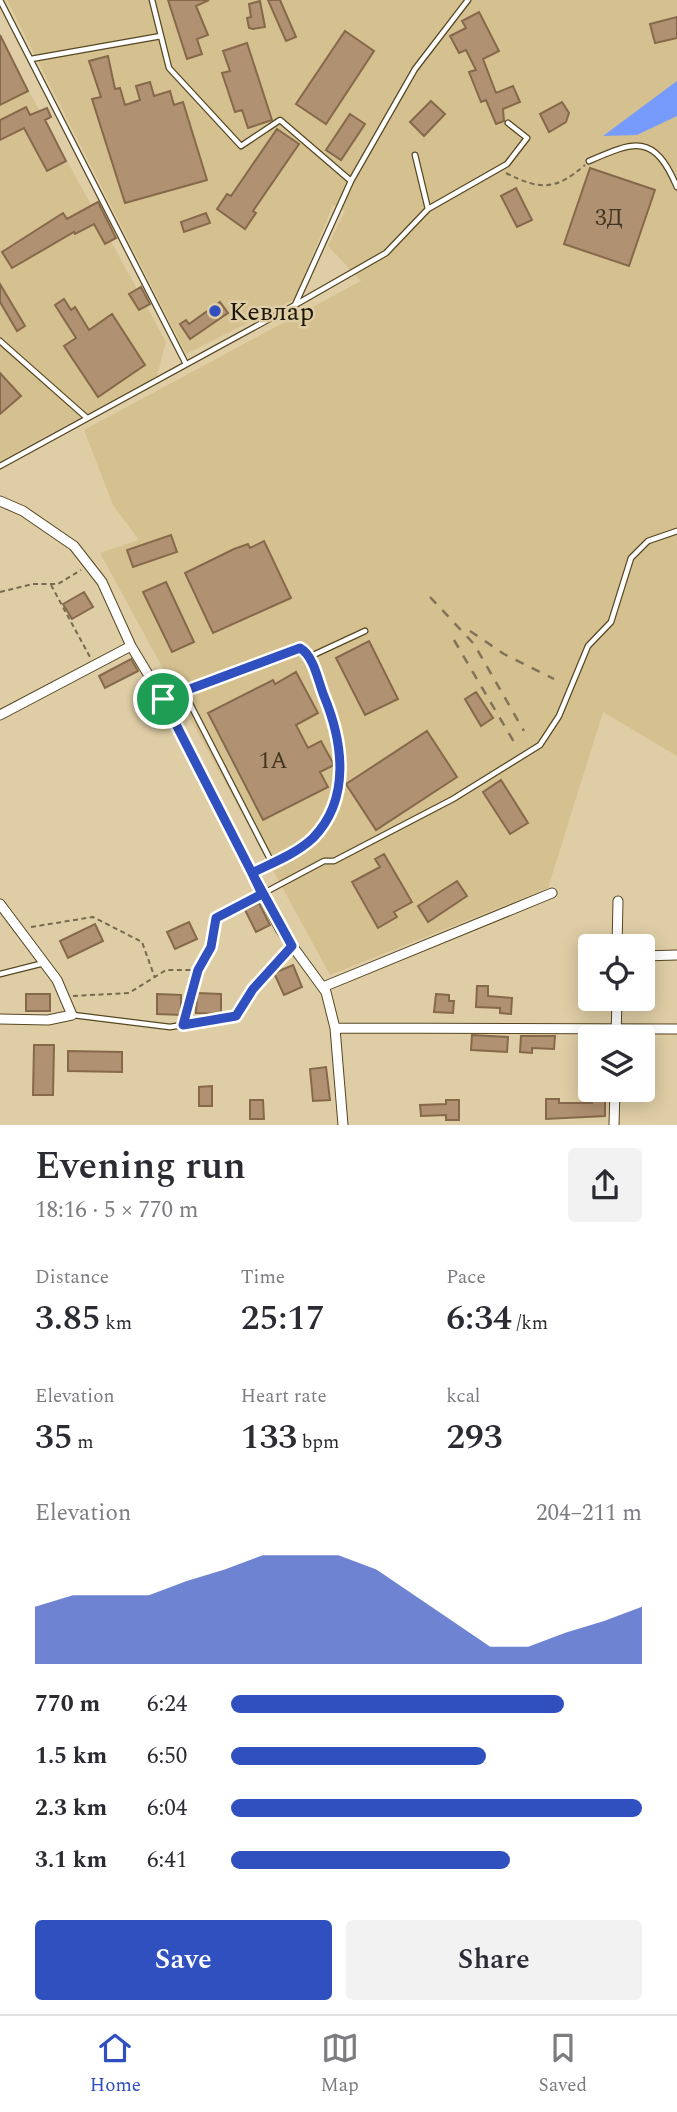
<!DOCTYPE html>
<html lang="en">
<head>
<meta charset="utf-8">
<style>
  :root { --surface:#fff; --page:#f2f2f3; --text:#2b2b33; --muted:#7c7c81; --line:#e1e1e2; --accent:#3150c0 }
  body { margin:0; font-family:Spectral,serif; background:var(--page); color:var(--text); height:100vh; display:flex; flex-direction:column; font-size:26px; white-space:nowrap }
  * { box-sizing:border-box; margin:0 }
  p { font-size:23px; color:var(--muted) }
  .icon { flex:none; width:38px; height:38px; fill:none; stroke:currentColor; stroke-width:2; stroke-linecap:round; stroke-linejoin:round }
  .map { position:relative; height:1125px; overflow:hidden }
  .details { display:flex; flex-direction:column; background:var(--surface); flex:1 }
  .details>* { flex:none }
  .controls { position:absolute; left:578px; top:934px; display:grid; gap:14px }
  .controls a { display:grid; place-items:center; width:77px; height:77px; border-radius:7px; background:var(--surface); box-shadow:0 4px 18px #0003; font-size:35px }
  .pin { position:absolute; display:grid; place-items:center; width:60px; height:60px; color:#fff; margin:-30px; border:4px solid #fff; border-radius:50%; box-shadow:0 2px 7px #0007 }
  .round { display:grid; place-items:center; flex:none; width:74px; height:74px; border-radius:7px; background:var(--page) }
  .headline { display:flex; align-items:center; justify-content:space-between; height:119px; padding:0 35px }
  h1 { font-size:38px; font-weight:600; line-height:52px }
  .figures { display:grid; grid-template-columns:repeat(3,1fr); gap:10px; height:119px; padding:7px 35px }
  .figures div { display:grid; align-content:center }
  .figures b { font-size:35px; font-weight:600 }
  .figures small { font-size:19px; font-weight:400 }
  .figures p { font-size:19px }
  .chart { height:196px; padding:14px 35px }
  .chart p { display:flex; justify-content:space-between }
  .chart svg { width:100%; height:126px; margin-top:7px; fill:var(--accent); opacity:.7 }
  .button { display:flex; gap:14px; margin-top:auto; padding:14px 35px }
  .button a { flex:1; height:80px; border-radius:7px; background:var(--accent); color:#fff; font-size:28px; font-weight:600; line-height:80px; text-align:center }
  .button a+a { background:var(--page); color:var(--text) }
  ul { padding:0 35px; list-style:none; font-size:23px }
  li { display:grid; grid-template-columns:112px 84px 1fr; align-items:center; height:52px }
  li i { height:18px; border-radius:9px; background:var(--accent) }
  .dock { display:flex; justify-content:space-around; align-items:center; height:98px; border-top:2px solid var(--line); background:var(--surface); font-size:19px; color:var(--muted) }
  .dock a { display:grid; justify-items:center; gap:4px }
  .dock .current { color:var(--accent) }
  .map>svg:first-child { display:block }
</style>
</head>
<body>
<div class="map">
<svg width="677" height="1125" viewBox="0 0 677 1125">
  <rect width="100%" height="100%" fill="#dfcda5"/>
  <!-- built -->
  <path fill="#d5c090" d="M7,0H677V756L603,712L548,888L330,975L100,553L139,540L113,505L84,430L361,281L328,246L345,211L333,205L295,299L186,354Z
    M0,38L166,342L157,376L0,461Z"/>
  <!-- water -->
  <path fill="#779bfc" d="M677,81V116L637,135L603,136Z"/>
  <!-- building -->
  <path fill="#b09172" stroke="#86694b" stroke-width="2" d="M168,0H209L196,6L208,35L197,39L202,54L187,59Z
    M268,0H280L296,37L286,41Z
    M260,1L265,27L253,29L249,28L247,18L251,17L249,4Z
    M479,12L499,51L483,59L496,93L513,86L520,102L503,109L504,121L496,124L486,100L481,102L469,72L476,70L466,50L459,53L450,36L466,28L462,21Z
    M677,17V38L655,43L650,24Z
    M345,31L374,51L326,124L296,104Z
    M0,35L28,91L0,105Z
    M247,43L272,120L248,128L242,110L235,112L222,73L230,71L223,51Z
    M108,56L115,89L120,88L125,105L140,100L136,86L150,82L154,96L170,91L174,105L183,102L207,180L125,203L92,99L101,97L89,61Z
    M431,101L445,114L424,136L410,122Z
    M562,102L569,113L566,122L549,132L540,114Z
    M26,107L30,115L47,108L51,117L45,120L66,161L47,171L24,128L0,140V120Z
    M350,114L365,124L341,160L326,150Z
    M277,129L299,144L253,211L256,213L245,229L217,209L227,194L231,196Z
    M590,168L655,190L629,266L564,244Z
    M516,188L532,220L517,227L501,196Z
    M98,202L116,238L105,244L94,224L75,234L74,232L12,268L2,252L63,213L67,219Z
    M206,213L210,223L184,232L181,222Z
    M0,284L25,326L17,331L0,302Z
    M141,287L150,304L139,310L129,294Z
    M64,299L71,310L75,307L89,330L112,314L145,365L98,397L64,346L76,338L55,305Z
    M220,302L228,313L190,339L180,324L186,320L189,324Z
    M0,373L21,396L0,414Z
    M171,535L177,552L133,567L127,550Z
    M264,541L291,598L213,633L185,573L234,549L248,544L250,548Z
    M166,582L194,642L172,652L143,592Z
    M84,592L93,607L72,619L63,604Z
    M369,641L398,699L365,715L336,658Z
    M131,659L138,671L105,688L99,676Z
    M296,672L318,713L296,725L308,748L321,741L334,765L320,772L328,787L263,820L208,713L273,680L275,684Z
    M476,692L493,718L481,726L465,699Z
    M427,731L457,777L376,830L346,784Z
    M501,780L528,823L510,834L483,792Z
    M384,854L412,902L394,912L397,917L378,928L352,882L380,867L375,859Z
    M457,881L467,896L428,922L418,906Z
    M259,903L270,925L256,932L245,910Z
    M189,922L197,939L175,949L167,932Z
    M95,924L103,941L68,958L60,941Z
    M293,965L302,987L284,995L274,973Z
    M477,986H488V996L512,998L511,1014L500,1013V1008L476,1007Z
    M197,993L221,994V1014L196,1013Z
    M26,994H50V1011H26Z
    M157,994L181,995V1015L157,1014Z
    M436,994L449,995V1001H454L453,1013L434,1012Z
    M472,1035L508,1037L507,1052L471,1050Z
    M521,1036H555L554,1049L532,1048V1053L520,1052Z
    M34,1045H54L53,1095H33Z
    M68,1051L122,1052V1072L68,1071Z
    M326,1067L330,1100L313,1101L310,1069Z
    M212,1086V1106H199V1087Z
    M592,1097H605V1116L546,1119V1099H559V1103H592Z
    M250,1100H263L264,1119H250Z
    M446,1100H459V1120H446V1115L421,1116L420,1105L446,1104Z"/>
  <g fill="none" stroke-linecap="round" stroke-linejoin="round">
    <!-- lane casing -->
    <g stroke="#574823" stroke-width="7">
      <path id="lane" d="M0,0L186,364
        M152,0L169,68L241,146L280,120L351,181
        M31,59L161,36
        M589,161C635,141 654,133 677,187
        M428,209L507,164L527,138L508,123
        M295,305L386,253L428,209L415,155
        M0,341L87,418
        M0,466L295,305L351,181L415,69L468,0
        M309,657L365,631
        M184,692L272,863
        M164,699L291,650L300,648L308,655C331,712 364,785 313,837C297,854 272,863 252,873
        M262,894L324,861H334L453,799L540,745L559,716L588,646L611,622L631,558L648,541L677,531
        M0,974L44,963
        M73,1015L170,1027L236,1016L241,1005"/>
    </g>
    <!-- street casing -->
    <g stroke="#574823" stroke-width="11">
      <path id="street" d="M0,501L23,511L74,546L102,582L131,646L163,699L280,929L326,992L335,1028L343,1125
        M0,715L131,646
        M0,904L57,980L72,1015L48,1020L0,1019
        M617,947L618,901
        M642,956L677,955
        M323,987L552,893
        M335,1028L677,1029
        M616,1038L617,999
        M614,1125L615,1090"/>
    </g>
    <!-- path -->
    <path stroke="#776b50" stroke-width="2" stroke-dasharray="5 3.5" stroke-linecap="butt" d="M506,173C540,190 555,191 585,165
      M51,585L90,657
      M0,592L33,584H58L81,570
      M31,927L93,917L142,942L155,978
      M73,996L129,993L166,970H198L211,947L216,918L253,899
      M246,999L286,953
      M186,1016L198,971"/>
    <!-- lane -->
    <use href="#lane" stroke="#fff" stroke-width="4.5"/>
    <!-- street -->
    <use href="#street" stroke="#fff" stroke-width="9"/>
    <!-- rail -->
    <path stroke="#807358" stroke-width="2.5" stroke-dasharray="9 9" stroke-linecap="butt" d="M430,597L474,644L524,731
      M470,631L504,654L554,679
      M454,640L514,742"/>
  </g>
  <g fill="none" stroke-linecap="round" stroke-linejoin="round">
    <!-- route casing -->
    <g stroke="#fff" stroke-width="14">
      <path id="route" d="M163,699L252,873L262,894L216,918L211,947L198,970L183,1025L236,1016L253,989L292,946L252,873C272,863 296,854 313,838C351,799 343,742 324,696C318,681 314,656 300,648L163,699"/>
    </g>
    <!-- route -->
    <use href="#route" stroke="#3150c0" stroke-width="9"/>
  </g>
  <!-- markers -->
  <circle fill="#3150c0" stroke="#dfcda5" stroke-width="2.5" cx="215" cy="311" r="7"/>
  <g text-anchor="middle" stroke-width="5" stroke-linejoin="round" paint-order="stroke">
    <!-- number labels -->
    <g font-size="23" fill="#413522">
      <text x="609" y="225">3Д</text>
      <text x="273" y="768">1А</text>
    </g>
    <!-- poi labels -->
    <g font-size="26" fill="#1c1607" stroke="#dfcda5" text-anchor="start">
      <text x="229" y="320">Кевлар</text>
    </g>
  </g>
</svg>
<div class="controls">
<a><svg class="icon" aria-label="locate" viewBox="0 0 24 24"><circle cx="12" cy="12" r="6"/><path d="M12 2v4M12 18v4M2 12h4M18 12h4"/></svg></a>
<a><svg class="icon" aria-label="layers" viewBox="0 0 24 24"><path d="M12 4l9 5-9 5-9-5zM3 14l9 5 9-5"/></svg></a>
</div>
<div class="pin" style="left:163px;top:699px;background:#1e9e55"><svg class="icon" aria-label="arrive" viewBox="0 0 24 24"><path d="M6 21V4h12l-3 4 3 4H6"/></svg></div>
</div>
<section class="details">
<div class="headline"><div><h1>Evening run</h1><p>18:16 · 5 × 770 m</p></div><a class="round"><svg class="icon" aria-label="share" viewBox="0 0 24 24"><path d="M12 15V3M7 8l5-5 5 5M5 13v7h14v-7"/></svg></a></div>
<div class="figures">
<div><p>Distance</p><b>3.85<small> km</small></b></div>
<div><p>Time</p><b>25:17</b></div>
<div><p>Pace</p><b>6:34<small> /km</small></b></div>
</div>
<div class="figures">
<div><p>Elevation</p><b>35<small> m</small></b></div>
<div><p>Heart rate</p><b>133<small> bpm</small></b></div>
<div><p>kcal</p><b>293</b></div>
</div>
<div class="chart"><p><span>Elevation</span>204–211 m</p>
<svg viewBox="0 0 160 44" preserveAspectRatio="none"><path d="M0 44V24L10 20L20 20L30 20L40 15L50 11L60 6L70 6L80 6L90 11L100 20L110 29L120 38L130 38L140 33L150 29L160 24V44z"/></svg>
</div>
<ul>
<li><b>770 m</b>6:24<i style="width:81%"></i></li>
<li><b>1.5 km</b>6:50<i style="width:62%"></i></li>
<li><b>2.3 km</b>6:04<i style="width:100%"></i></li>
<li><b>3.1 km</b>6:41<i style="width:68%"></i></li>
</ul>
<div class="button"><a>Save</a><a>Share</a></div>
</section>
<nav class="dock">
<a class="current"><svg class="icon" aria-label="home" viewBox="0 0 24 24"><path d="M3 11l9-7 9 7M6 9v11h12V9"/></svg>Home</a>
<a><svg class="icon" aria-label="map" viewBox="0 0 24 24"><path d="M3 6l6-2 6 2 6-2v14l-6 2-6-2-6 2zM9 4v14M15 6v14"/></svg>Map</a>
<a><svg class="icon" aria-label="saved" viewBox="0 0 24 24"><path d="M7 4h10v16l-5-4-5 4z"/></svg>Saved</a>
</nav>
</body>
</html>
